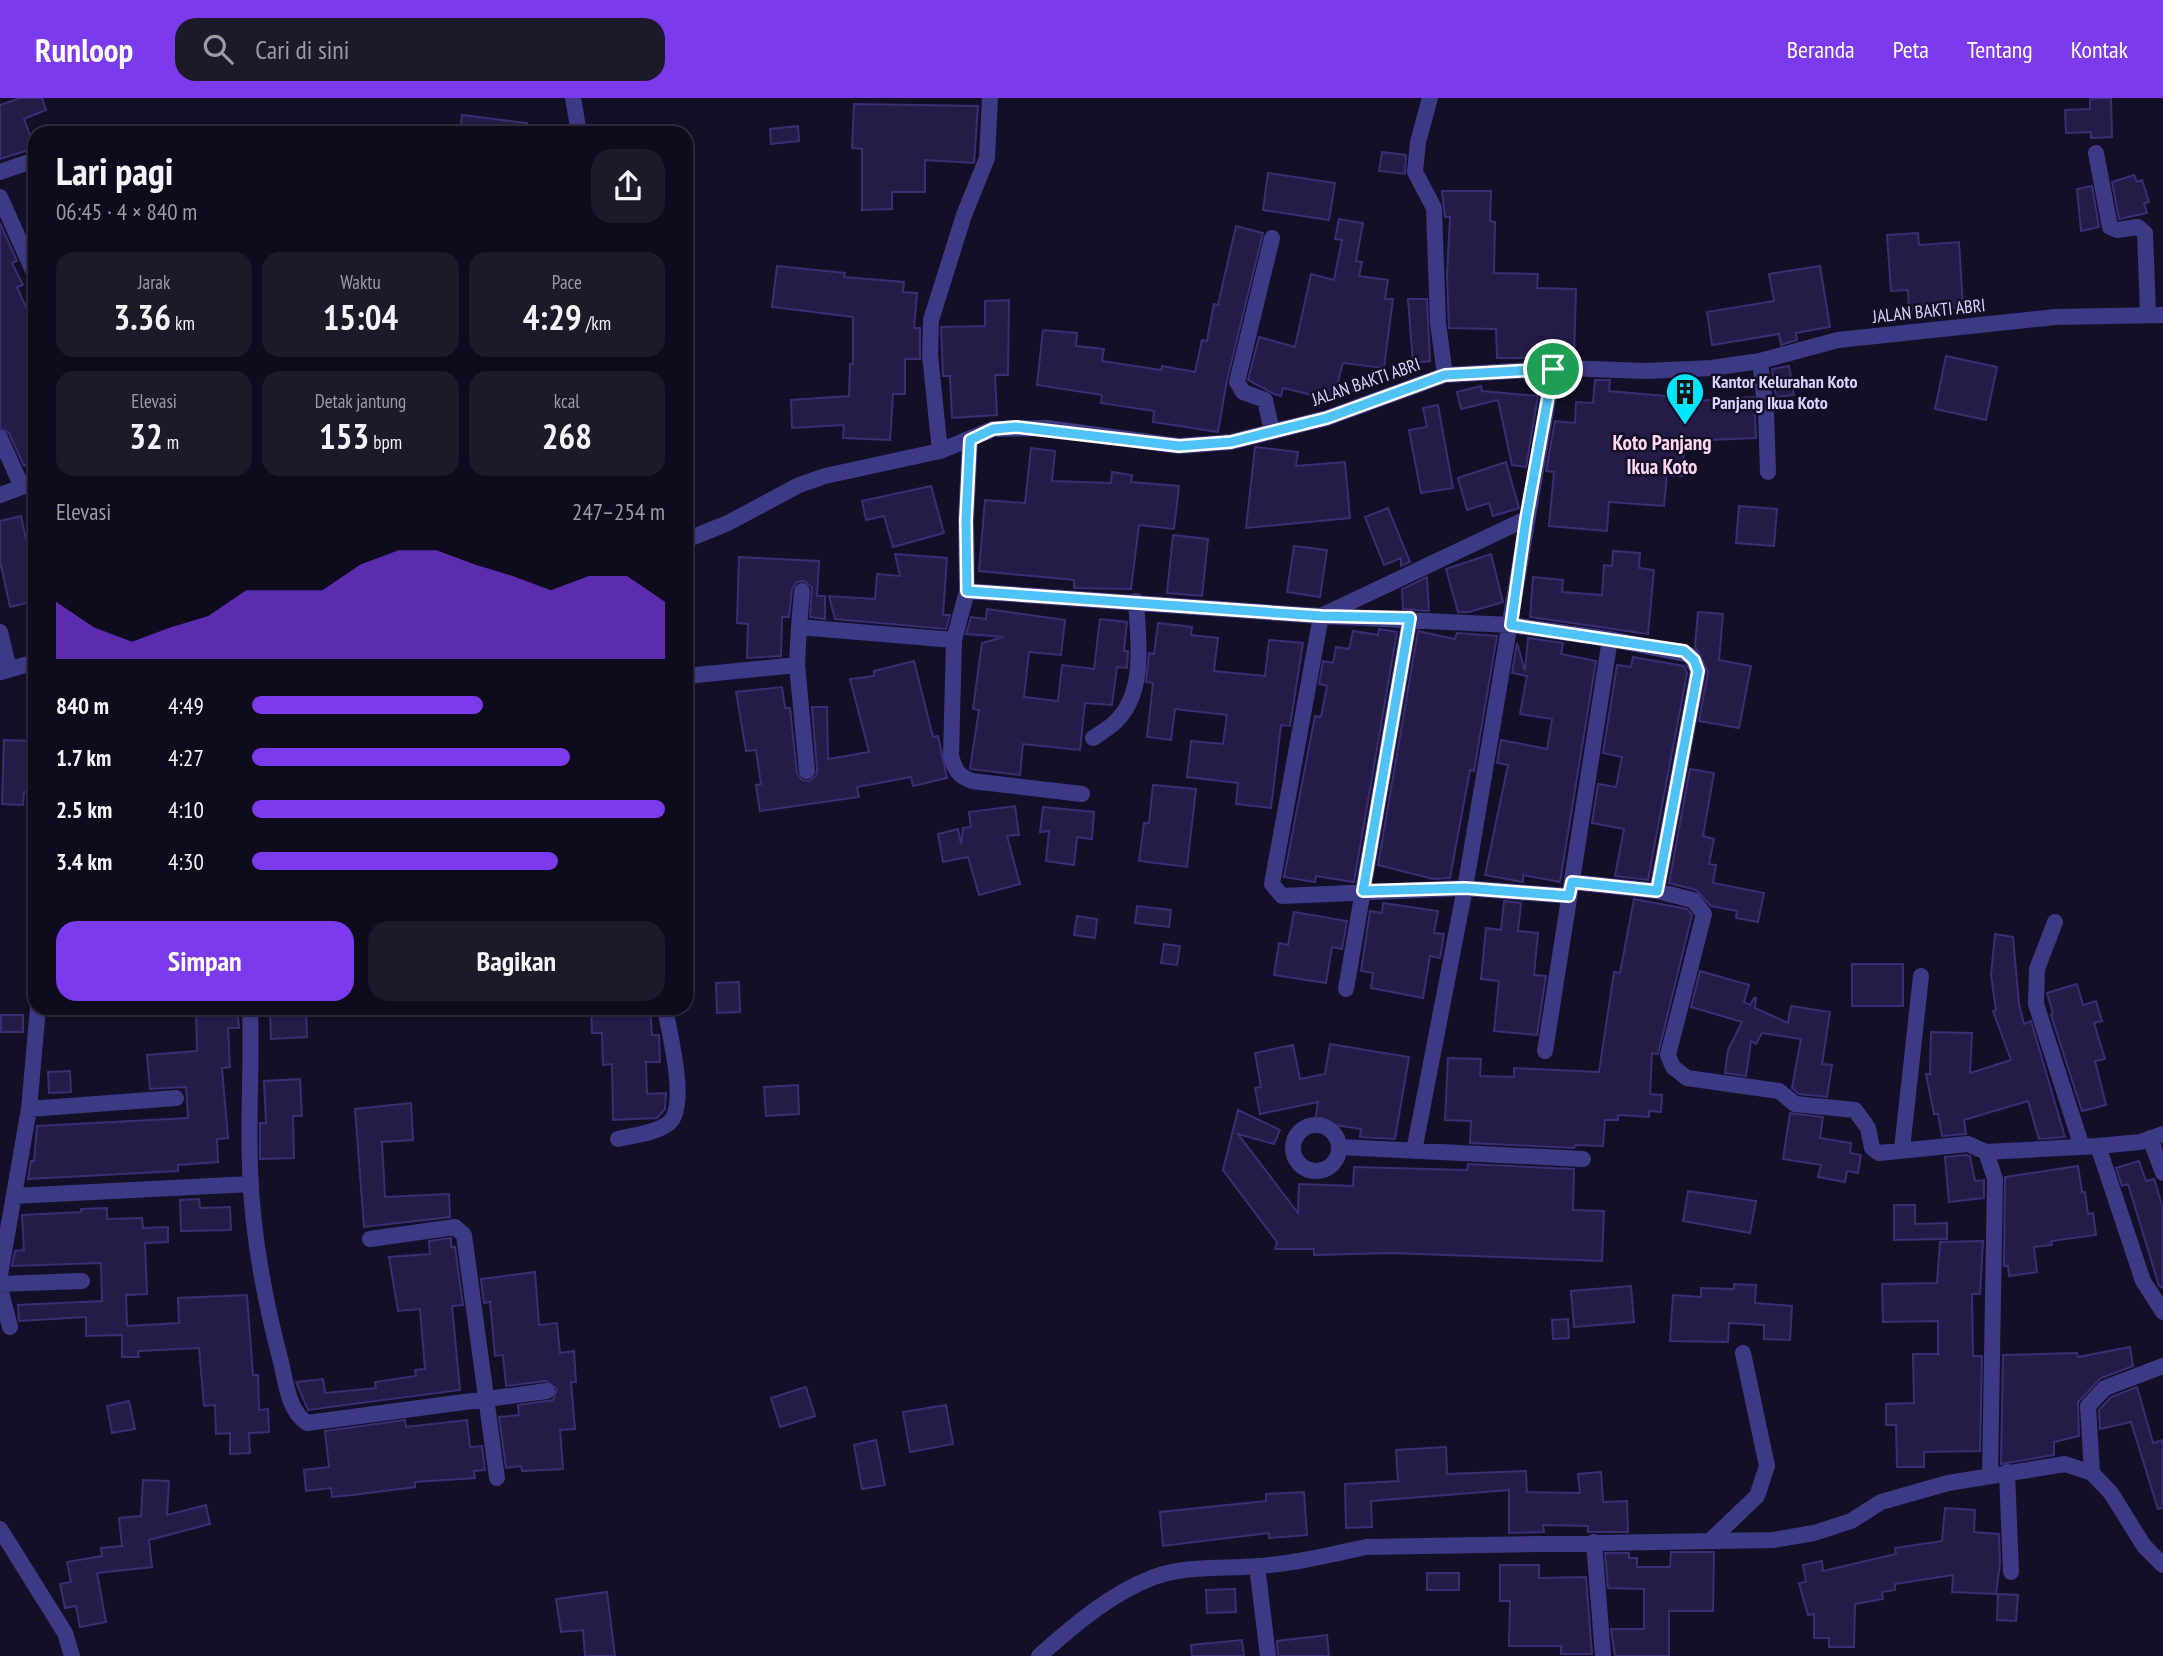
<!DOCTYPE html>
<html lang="id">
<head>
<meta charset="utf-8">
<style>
  :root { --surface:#0e0b1c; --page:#1c1929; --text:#f1f3f6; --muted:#9b9ba3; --line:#2e2b3b; --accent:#7c3aed }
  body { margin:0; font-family:"PT Sans Narrow",sans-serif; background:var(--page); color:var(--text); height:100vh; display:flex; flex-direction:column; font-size:26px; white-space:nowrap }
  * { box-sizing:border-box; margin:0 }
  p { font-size:23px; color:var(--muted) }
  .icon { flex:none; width:38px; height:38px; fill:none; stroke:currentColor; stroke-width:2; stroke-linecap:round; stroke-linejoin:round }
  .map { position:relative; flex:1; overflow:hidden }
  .details { position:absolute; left:28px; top:28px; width:665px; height:889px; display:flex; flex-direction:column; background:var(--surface); border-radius:21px; box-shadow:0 2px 5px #0004,0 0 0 2px var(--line) }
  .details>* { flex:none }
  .pin { position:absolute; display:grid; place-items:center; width:60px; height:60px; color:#fff; margin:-30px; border:4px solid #fff; border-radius:50%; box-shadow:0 2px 7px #0007 }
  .round { display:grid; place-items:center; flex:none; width:74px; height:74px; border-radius:21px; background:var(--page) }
  .overview { display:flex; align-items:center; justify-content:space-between; height:119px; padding:0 28px }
  h1 { font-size:38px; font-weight:700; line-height:52px }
  .stats { display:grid; grid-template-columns:repeat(3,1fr); gap:10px; height:119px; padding:7px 28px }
  .stats div { display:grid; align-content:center; border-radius:18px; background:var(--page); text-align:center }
  .stats b { font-size:35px; font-weight:700 }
  .stats small { font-size:19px; font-weight:400 }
  .stats p { font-size:19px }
  .chart { height:196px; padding:14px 28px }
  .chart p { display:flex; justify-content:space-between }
  .chart svg { width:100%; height:126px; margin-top:7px; fill:var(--accent); opacity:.7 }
  .cta { display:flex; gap:14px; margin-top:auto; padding:14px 28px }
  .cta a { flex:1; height:80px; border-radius:21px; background:var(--accent); color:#fff; font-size:28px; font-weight:700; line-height:80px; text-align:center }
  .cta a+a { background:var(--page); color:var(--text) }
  ul { padding:0 28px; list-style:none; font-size:23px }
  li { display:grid; grid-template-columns:112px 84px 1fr; align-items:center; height:52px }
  li i { height:18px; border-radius:9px; background:var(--accent) }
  header { display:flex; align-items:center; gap:42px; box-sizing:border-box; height:98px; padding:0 35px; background:var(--accent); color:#fff }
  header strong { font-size:33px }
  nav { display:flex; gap:38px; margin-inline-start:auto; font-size:24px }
  .search { width:490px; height:63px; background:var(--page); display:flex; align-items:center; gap:18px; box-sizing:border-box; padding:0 24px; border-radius:21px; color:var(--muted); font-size:26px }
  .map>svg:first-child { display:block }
</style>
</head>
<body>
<header>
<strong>Runloop</strong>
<div class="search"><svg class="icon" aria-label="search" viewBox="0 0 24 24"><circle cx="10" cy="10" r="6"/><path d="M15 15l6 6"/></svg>Cari di sini</div>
<nav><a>Beranda</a><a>Peta</a><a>Tentang</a><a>Kontak</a></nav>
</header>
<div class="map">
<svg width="2163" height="1558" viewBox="0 0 2163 1558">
  <rect width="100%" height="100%" fill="#130f26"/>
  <!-- building -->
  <path fill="#241b47" stroke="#3b2d73" stroke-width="2" d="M20,0H42L46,12L24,21L35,50L0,61V7Z
    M2111,0L2112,39L2091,40V34L2066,35L2065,12L2090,11V1Z
    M854,6L978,8L974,65L925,62V94H892V111L862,112V51L852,50Z
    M462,17L527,25L526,35H460Z
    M798,28L799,43L771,46L770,31Z
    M1382,54L1406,57L1405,76L1379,73Z
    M1268,75L1335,85L1329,122L1263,112Z
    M2134,77L2137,84L2142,82L2149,104L2144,105L2147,115L2119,121L2112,84Z
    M2092,88L2099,129L2081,133L2077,91Z
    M1442,93H1491L1490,123L1495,124L1494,175L1538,176L1537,190L1576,191L1574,260H1497L1496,231L1449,230L1447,177L1450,119H1445Z
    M1339,121L1363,125L1356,163L1362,164L1359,178L1388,182L1385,201H1393L1384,270L1343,265L1333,302L1283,290L1281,298L1274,296L1248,282L1259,239L1295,249L1311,176L1334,182L1342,142L1335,141Z
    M0,125L17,163L12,165L23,187L17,189L29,216L35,214V363L24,368L9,335L0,330Z
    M1236,128L1263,135L1227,282L1218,334L1153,324L1154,313L1101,305L1102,297L1037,287L1043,232L1077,235L1076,248L1104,251L1102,263L1161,272L1162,268L1195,274L1202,242L1207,243L1214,206L1218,207Z
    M1918,135L1919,147L1959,144L1963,209L1909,212L1908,192L1891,193L1887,137Z
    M777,168L845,175L844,179L904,184L903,194L917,195L914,230H920V261H905V296H893L890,342L843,340L844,327L792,330L791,302L849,298L850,266H853V219L772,209Z
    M1820,168L1830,229L1796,235L1797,242L1781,247L1779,236L1712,247L1707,214L1774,203L1769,176Z
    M1408,201H1427L1430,263L1413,265Z
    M1009,202L1008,277H995L997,317L952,320L950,278H943L941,229L985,228V203Z
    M1946,258L1997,269L1986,322L1935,311Z
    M1789,268L1794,297L1776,299L1772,271Z
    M1595,282H1610L1609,293L1676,299L1677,285L1697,287L1695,303L1754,299L1756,340L1685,343L1682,378L1667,377L1664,408L1609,404L1607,433L1549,428L1554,374L1546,373L1555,323L1575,325L1576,304L1593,305Z
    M1481,288L1482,293L1538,298L1526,369L1512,367L1498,302L1461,311L1457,294Z
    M1438,307L1453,390L1421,395L1409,332L1427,329L1423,310Z
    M1255,349L1298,354L1296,368L1345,364L1350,420L1246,430Z
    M1031,350L1055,353L1052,383L1111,385L1112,374L1132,377L1131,384L1179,388L1174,431L1139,427L1131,491L1074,490V482L979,473L985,402L1025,405Z
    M1506,364L1519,410L1493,418L1489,405L1467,412L1458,380Z
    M931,388L944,435L893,449L884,418L866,422L862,403Z
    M1739,408L1777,411L1774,448L1736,445Z
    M1388,410L1410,464L1401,468V460L1384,467L1365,419Z
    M21,418L30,459L35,458V503L10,509L0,463V423Z
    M1173,437L1208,441L1202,498L1167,495Z
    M1294,448L1327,452L1320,499L1287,494Z
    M1613,453L1640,455L1639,470L1654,472L1648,536L1530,519L1533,479L1563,482L1562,494L1602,497L1604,467L1612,468Z
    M895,456L947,460L943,517H950L946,531L835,521L829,498L875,501L877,476L900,478Z
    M1491,456L1503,504L1469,514H1458L1446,471Z
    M739,459L819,463L817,498H825V521L810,519L812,489L804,483L797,484L792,491L789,519H782L781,558L747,560L748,526L737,525Z
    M1427,479L1429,513L1403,511L1402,491Z
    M987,511L1065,522L1061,557L1029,554L1024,599L1058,603L1062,567L1094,571L1100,521L1127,524L1124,553H1128L1127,570L1117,569L1112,607L1085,605L1080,652L1023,646L1020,677L970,671L979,612L973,611L982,545L1004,539L966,536L971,519L986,521Z
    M1698,514L1723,516L1719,562L1751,568L1739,630L1699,623L1708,574L1695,548Z
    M1158,525L1192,529L1191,537L1218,540L1214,573L1265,578L1269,542L1303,545L1290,628L1281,627L1271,710L1236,706L1238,685L1187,679L1191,643L1223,646L1227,617L1175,611L1171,642L1147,639L1153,585L1146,584L1149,555L1154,556Z
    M1379,531L1397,534L1354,784L1316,778L1315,784L1284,779L1315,618L1321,619L1327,588L1319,586L1323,563L1333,565L1336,549L1349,551L1353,533L1378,537Z
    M1418,533L1455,541L1457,535L1497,538L1474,673L1470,672L1450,780L1433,781L1378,767Z
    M1528,540L1563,545L1561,556L1596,563L1560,784L1523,777V784L1485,777L1508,667L1497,665L1501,642L1547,651L1552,621L1520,616L1527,578L1512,575L1517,545L1525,573Z
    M1633,559L1684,568L1687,575L1648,782L1615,778L1624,731L1592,725L1598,686L1616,689L1622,659L1603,655L1617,567L1631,569Z
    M914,563L933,639L938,638L947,680L913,688L911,679L857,689L859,699L760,713L756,687L761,686L756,652L746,653L736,594L782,589L785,610H790L797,675L802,682L809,683L816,678L817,672L812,609H827L828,661L869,654L850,581L874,578V573Z
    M4,642L35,643V694H24L23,707L2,706Z
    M1690,671L1714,675L1703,738L1714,741L1709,766L1716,767L1713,785L1764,795L1758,824L1736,820L1737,813L1711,808L1696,792L1669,785Z
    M1153,687L1196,691L1187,769L1139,763L1144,725H1149Z
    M1015,708L1019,737L1007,738L1020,786L979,797L968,759L943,764L938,736L958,731L961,746L963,730L971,729L969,714Z
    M1043,709L1094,714L1092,741L1077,739L1074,767L1046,763L1049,733L1040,734Z
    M1634,801L1687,811L1692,817L1658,956L1652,955L1650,996L1662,997L1661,1014L1649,1013V1019L1618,1017V1022H1605L1603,1048L1576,1047L1574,1050L1470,1045L1471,1023L1445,1022L1448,960L1481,961L1480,978L1514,979V970L1599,974L1614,874L1620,875Z
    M1504,803L1521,805L1518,833L1538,835L1534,877L1546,878L1537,937L1494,933L1499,883L1481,881L1486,830L1501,832Z
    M1383,805L1438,813L1434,835L1444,836L1440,860L1430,858L1423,900L1371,890L1373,875L1361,873L1370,813L1382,815Z
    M1137,808L1171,812L1169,829L1135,825Z
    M1294,814L1347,823L1342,851L1332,849L1326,885L1274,877L1279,845L1288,847Z
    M1077,818L1097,821L1095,840L1074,837Z
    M1995,836L2013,839L2019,906L2024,926L2031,923L2065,1039L2039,1041L2028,1003L1964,1022L1966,1036L1942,1038L1938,1016H1934L1926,976H1930L1931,934L1972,935L1970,975L2011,962L1993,913L1996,912L1991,877Z
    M1164,846L1180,848L1177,867L1161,865Z
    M1852,866H1903V908H1852Z
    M1700,873L1749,887L1744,904L1750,907L1754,900H1756L1755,910L1788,925L1791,908L1830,914L1822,966L1832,967L1827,999L1799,996L1792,990L1801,941L1762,935L1756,946L1751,943L1746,978L1725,975L1728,952L1742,924L1691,909Z
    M739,884L740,914L717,915L716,885Z
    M2077,886L2083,907L2096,903L2102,923L2094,925L2105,961L2095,963L2106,1007L2082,1013L2051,917L2053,915L2047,895Z
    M196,910H237L239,930H228L230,969L222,970L228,1040L217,1041L218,1064L178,1067V1073L28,1081L31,1063H34L37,1028L188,1020L186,989L150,991L147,957L197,953Z
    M270,910H306L307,939L271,941Z
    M650,910L652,937H659L660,964H646L647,996L666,995L665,1011L657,1020L613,1022L612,966L603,967L602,935H592L591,911Z
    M1,917H23V934H1Z
    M1330,946L1409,959L1395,1041L1360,1039L1361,1031L1315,1024L1318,1004L1260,1016L1255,990L1261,989L1255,955L1293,947L1300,981L1325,976Z
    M70,973L71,994L49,995L48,974Z
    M300,981L302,1018H293L294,1060L260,1061V1025H266L264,983Z
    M798,987L799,1016L766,1018L764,989Z
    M411,1005L413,1042L382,1044L385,1099L449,1096L450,1119L364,1129L355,1011Z
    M1238,1012L1280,1032L1274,1046L1238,1036L1298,1115L1299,1086L1353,1088L1354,1069L1467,1072L1468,1066L1574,1071L1573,1112L1604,1113L1602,1163L1393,1155L1314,1157V1151H1275L1277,1144L1223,1072Z
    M1790,1015L1823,1019L1820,1040L1851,1045L1850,1055L1861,1057L1858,1075L1847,1073L1845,1084L1818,1079L1821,1067L1783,1061Z
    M1966,1057L1970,1058L1975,1083L1984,1082V1100L1949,1104L1945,1059Z
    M2139,1063L2146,1083L2154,1081L2163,1110V1190L2159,1188L2128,1086L2122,1088L2116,1070Z
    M2078,1068L2082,1094H2085L2088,1116L2093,1115L2096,1137L2051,1143L2052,1147L2034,1149L2037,1174L2009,1178L2008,1168H2004L2005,1079Z
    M1688,1093L1756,1103L1750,1135L1683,1123Z
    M199,1101L200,1110L230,1109L231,1132L181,1133L180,1102Z
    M1894,1107H1915V1126L1947,1125V1141L1894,1142Z
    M107,1110V1121L142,1120L143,1130L168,1129V1144L145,1145L147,1196L126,1197L127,1228L179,1225L178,1200L247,1197L253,1277H258L259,1312L268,1311L269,1334L249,1335L250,1355L230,1356V1335L216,1336L215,1307L204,1308L199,1250L138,1253L139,1259H122V1237L86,1238V1219L19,1223L18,1207L102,1203L101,1165L12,1168L15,1153L24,1152L22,1117L81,1114V1111Z
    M451,1140V1149H455L463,1207L452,1208L460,1292L308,1312L296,1284L323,1281L325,1295L376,1290L375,1284L416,1278L415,1272L425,1271L420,1211L398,1213L389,1159L430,1156L429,1143Z
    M1983,1143L1980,1196H1972L1973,1258H1982L1980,1353L1924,1354V1369H1897L1896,1327H1886V1306L1914,1305L1913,1256H1938V1223L1883,1224L1882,1186L1937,1185L1940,1144Z
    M535,1174L539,1227L557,1225L560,1255L574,1253L576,1284H571L575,1331L560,1332L563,1371L522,1373L521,1368L506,1370L499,1319L519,1317L518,1307L553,1302L557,1291L546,1283L506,1288L503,1257L495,1258L490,1204L484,1205L481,1181Z
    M1734,1186L1756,1187L1755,1205L1792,1208L1790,1242L1764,1241V1227L1729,1225L1728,1244L1670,1243L1673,1197L1701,1199V1190L1734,1191Z
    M1631,1188L1634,1224L1574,1229L1571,1193Z
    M1568,1221L1569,1240L1553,1241L1552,1222Z
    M2130,1249L2133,1268L2101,1280L2078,1304L2079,1338L2054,1344V1357L2001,1366L2003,1257L2077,1255L2078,1259Z
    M806,1289L815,1318L780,1329L771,1300Z
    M2137,1289L2153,1345L2163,1342V1410L2158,1411L2131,1324L2100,1331L2099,1312L2111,1299Z
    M129,1303L135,1331L112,1335L107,1308Z
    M946,1307L953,1346L910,1354L903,1314Z
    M405,1322L406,1329L467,1322L470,1349L482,1348L485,1372L474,1373L475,1380L415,1384V1389L352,1397L332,1399L331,1390L306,1393L304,1372L329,1369L325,1333Z
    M876,1342L885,1387L862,1391L854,1347Z
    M1446,1349L1447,1376L1526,1373L1527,1394L1580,1395L1578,1376L1601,1374L1603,1404L1627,1403L1628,1434H1588V1428L1543,1427L1544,1434L1509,1435V1392L1371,1403L1372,1429L1346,1430L1345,1386L1398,1383L1396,1352Z
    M143,1382L169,1383L167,1417L206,1407L210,1426L149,1442L152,1469L97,1475L106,1524L80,1529L76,1508L65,1510L60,1486L71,1484L67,1464L102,1458L101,1450L122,1448L119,1420L141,1418Z
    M1304,1394L1307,1437L1269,1440V1435L1163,1448L1160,1414L1266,1403V1396Z
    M1945,1410L1975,1412L1974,1434L1999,1436L2000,1466L1996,1496L1952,1494L1953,1477L1895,1486V1492L1882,1494L1883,1501L1855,1506L1854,1549H1829V1540H1814V1516L1808,1517L1799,1485L1806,1484L1803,1467L1822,1463L1823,1473L1896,1456L1895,1450L1942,1443Z
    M1671,1454H1714L1713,1513H1669V1558H1615L1611,1531H1644V1491L1608,1490L1605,1455H1629V1460H1637V1469H1670Z
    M1500,1467H1539V1480L1586,1479L1592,1556H1561V1548H1509L1510,1503H1500Z
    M1427,1475H1459V1492H1427Z
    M1235,1491L1236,1514L1207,1515L1206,1492Z
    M607,1494L615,1558H585L583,1532L561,1534L556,1501Z
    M1998,1496L2018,1497L2016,1523L1997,1522Z
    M1327,1537L1329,1558H1278L1277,1543Z
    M1242,1542L1244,1558H1192L1191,1547Z"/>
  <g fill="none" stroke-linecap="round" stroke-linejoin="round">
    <!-- minor -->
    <path stroke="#3d3a85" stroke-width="16" d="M573,0L579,35
      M1430,0L1418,44L1415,74L1434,110L1438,225L1445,277
      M2096,55L2110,129L2117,132L2138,129L2145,135L2148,215
      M0,74L35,62
      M0,99L35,177
      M1272,140L1237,284L1243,294L1265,302L1272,333
      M1760,263L1766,316L1768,374
      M0,340L22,389
      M970,342L966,422L967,493L954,542L951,658C955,672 958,678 972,683L1082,696
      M940,353L930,257L931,222L964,117L987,60L990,0
      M0,397L35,384
      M1526,421L1321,518L1272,786L1282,798L1465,790L1569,798
      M686,442L728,425L799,387L825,378L940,353L993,331L1047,330L1179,348L1231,344L1327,320L1445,277L1564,270L1646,273L1712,270L1760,263L1838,242L2055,219L2163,217
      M802,493L799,529L954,542
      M967,493L1321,518L1511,527L1610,541L1690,557L1698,573L1657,793L1693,802L1704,816L1668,957L1673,969L1687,980L1779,993L1795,1006L1855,1012L1868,1030L1872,1050L1879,1055L1968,1046L1986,1054L1995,1081L1990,1377
      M799,529L797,567L807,673
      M0,534L9,571
      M1,574L35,564
      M686,578L797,567
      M1093,640C1102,634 1113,628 1119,620C1146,590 1138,540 1136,503
      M1572,784L1657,793
      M2055,824L2037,871L2036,906L2082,1049
      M1346,891L1410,520
      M250,910C252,963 248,1016 250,1070C252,1136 264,1200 281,1264C286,1285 288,1312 307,1325L547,1293
      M1545,953L1610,541
      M29,1011L176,1000
      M1293 1050a23 23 0 1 1 46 0a23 23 0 1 1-46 0Z
      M2150,1040L2163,1075
      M618,1041C634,1037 658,1035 670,1024C688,1006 669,934 665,910
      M2098,1048L2140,1044L2163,1036
      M1340,1049L1583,1061
      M1902,1051L1921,878
      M1414,1053L1465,790L1553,271
      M1986,1054L2098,1048L2143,1183L2163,1214
      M14,1098L251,1086
      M370,1141L455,1129L464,1137L497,1380
      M0,1177L29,1011L38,910
      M0,1186L82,1183
      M0,1190L10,1229
      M2007,1374L2011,1474
      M2092,1375L2088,1308L2105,1290L2163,1268
      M0,1431L65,1535L72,1558
      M1712,1441L1757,1398L1767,1368L1743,1255
      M1594,1444L1603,1558
      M1257,1468L1268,1558
      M1039,1558C1073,1528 1111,1495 1154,1479C1189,1467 1223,1471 1260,1468C1296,1465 1330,1457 1366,1449L1773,1442L1814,1435L1851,1423L1881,1404L1948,1385L2065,1366L2092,1375L2111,1395L2144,1448L2163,1467"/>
  </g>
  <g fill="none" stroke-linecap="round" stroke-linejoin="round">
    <!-- route casing -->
    <g stroke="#fff" stroke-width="14">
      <path id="route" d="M1553,271L1526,421L1511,527L1684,553L1694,562L1698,573L1657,793L1572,784L1569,798L1465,790L1363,793L1410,520L1321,518L967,493L966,422L970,342L993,331L1016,329L1179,348L1231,344L1327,320L1445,277Z"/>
    </g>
    <!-- route -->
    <use href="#route" stroke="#4fc3f7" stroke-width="9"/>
  </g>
  <!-- icons -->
  <defs>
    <g id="building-pin" transform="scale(2.0125)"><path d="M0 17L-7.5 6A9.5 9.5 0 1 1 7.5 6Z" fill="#00e5ff" stroke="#130f26"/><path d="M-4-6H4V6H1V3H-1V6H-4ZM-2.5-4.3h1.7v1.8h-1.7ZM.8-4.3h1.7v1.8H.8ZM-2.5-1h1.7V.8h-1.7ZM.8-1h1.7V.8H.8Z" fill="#111"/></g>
  </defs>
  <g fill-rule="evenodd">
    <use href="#building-pin" x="1685" y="294"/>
  </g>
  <g text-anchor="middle" stroke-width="5" stroke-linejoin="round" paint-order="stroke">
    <!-- street labels -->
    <g font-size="18" fill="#d9d4ff" stroke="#130f26">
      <text transform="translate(1929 213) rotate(-6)" y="6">JALAN BAKTI ABRI</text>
      <text transform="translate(1366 284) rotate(-19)" y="6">JALAN BAKTI ABRI</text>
    </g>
    <!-- poi labels -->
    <g font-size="18" font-weight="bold" fill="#d9d4ff" stroke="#130f26" text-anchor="start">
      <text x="1712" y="290">Kantor Kelurahan Koto<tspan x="1712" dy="21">Panjang Ikua Koto</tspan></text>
    </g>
    <!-- quarter labels -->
    <g font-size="21" font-weight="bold" fill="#ffd6f0" stroke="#130f26">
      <text x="1662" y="352">Koto Panjang<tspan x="1662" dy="24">Ikua Koto</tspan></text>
    </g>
  </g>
</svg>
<div class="pin" style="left:1553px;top:271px;background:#1e9e55"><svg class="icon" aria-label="arrive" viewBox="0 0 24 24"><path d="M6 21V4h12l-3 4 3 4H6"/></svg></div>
<section class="details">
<div class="overview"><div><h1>Lari pagi</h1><p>06:45 · 4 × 840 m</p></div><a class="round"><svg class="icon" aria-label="share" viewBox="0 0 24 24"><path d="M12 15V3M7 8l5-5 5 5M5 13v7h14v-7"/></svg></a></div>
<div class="stats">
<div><p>Jarak</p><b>3.36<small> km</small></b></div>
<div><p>Waktu</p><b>15:04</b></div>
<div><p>Pace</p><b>4:29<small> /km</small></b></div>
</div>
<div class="stats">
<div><p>Elevasi</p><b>32<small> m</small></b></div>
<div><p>Detak jantung</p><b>153<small> bpm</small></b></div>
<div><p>kcal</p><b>268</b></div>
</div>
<div class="chart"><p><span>Elevasi</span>247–254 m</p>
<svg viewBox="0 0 160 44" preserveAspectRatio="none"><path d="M0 44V24L10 33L20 38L30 33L40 29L50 20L60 20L70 20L80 11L90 6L100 6L110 11L120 15L130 20L140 15L150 15L160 24V44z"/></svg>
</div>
<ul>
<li><b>840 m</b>4:49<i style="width:56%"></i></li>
<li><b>1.7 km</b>4:27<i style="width:77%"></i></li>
<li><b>2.5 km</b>4:10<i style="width:100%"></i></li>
<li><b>3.4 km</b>4:30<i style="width:74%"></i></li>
</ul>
<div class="cta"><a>Simpan</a><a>Bagikan</a></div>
</section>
</div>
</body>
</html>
